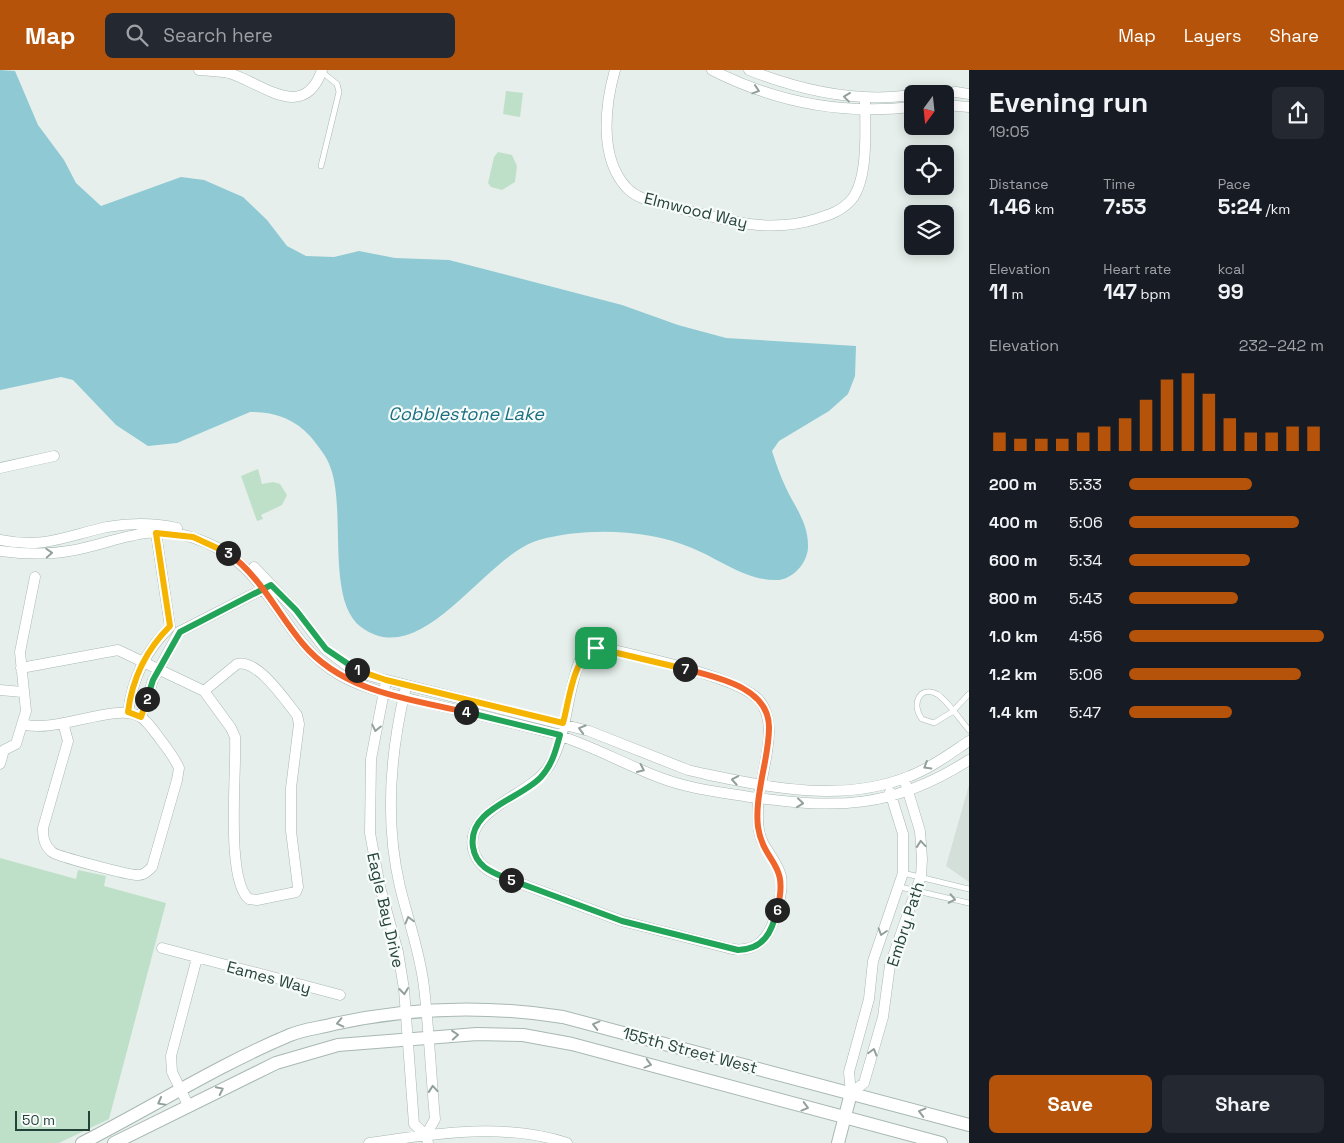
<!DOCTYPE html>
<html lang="en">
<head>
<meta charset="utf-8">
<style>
  :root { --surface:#171b24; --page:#242831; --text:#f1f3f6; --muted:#9ea1a6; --accent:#b45309 }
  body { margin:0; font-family:"Space Grotesk",sans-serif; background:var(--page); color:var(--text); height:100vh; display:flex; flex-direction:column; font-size:19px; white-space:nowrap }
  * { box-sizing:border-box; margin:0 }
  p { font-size:16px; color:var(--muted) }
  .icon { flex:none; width:28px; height:28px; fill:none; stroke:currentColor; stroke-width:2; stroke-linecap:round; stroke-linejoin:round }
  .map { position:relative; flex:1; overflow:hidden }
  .side { display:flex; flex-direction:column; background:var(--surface); width:375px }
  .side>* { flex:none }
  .needle { width:32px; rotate:195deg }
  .controls { position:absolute; left:904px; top:15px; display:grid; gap:10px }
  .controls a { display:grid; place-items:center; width:50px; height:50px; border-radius:8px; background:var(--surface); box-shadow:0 2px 12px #0003; font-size:25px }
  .scale { position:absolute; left:15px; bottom:12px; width:75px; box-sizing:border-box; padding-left:5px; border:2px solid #24423a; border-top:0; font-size:14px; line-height:18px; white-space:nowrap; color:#24423a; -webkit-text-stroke:4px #f7fbf9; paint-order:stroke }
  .pin { position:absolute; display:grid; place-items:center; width:42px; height:42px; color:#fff; margin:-21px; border-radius:10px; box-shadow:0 2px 8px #0006 }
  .km { position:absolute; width:25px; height:25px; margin:-12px; border-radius:50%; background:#222; color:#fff; font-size:14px; line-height:25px; text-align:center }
  .round { display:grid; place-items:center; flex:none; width:52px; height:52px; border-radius:8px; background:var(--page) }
  .summary { display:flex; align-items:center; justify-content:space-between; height:85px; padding:0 20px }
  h1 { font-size:28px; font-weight:700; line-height:38px }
  .metrics { display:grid; grid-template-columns:repeat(3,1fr); gap:8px; height:85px; padding:5px 20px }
  .metrics div { display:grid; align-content:center }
  .metrics b { font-size:21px; font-weight:700 }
  .metrics small { font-size:14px; font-weight:400 }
  .metrics p { font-size:14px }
  .chart { height:140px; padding:10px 20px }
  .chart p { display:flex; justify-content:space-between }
  .chart svg { width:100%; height:90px; margin-top:5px; stroke:var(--accent); stroke-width:6 }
  .cta { display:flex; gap:10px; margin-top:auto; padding:10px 20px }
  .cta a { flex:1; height:58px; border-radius:8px; background:var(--accent); color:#fff; font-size:20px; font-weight:700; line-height:58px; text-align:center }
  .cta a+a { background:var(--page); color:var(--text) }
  ul { padding:0 20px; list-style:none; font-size:16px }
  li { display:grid; grid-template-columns:80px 60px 1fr; align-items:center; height:38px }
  li i { height:12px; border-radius:6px; background:var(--accent) }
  header { display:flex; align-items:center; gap:30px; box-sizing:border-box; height:70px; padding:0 25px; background:var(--accent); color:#fff }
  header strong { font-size:24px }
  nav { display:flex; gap:28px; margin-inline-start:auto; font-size:18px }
  .search { width:350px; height:45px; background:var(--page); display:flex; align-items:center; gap:12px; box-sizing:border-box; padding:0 18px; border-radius:8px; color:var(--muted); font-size:19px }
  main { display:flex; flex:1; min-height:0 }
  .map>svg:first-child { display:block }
</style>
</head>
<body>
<header>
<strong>Map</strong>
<div class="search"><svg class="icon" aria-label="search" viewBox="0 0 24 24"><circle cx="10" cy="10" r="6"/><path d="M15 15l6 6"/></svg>Search here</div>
<nav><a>Map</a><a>Layers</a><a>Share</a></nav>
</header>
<main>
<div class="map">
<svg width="969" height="1073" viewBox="0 0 969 1073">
  <rect width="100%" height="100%" fill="#e6efeb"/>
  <!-- built -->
  <path fill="#d4dfda" d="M969,715V812L946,796Z"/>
  <!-- green -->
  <path fill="#bfe0c8" d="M506,21L523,23L520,47L503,44Z
    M498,82L512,85L517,96L515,112L502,120L491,117L488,113L494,87Z
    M258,399L262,414L273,412L280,414L287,425L282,435L261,445L263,449L257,451L241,406Z
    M0,788L76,809L78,800L106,806L104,816L166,833L109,1049L59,1073H0Z"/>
  <!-- water -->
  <path fill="#8ec9d4" d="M0,0L15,1L38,55L64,90L76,113L101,136L181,107L204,110L243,127L267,150L287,176L306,186L334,187L359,181L395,188L449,190L622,235L678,255L726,268L856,276L855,306L848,324L829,341L779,371L772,381C776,393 780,406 786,418C795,437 808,453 808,475C809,492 792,511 775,510C745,510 719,489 692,478C648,459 585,457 539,470C485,485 422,603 361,557C326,531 346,442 331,399C327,386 318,376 310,366C295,349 273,341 250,342L177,373L148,376L116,355L73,310L61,307L0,320Z"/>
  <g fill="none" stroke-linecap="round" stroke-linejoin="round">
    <!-- service casing -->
    <g stroke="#a8b8b2" stroke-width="6">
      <path id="service" d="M321,96L339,22L337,14L322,2
        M969,624L952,642L934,653L922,649C911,635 919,615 937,624C947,630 961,651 969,660
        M903,803L969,819
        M900,817L969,833"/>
    </g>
    <!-- minor casing -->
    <g stroke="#a8b8b2" stroke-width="11">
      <path id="minor" d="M199,0C209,1 220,1 229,3C262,13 304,53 322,0
        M615,0C605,35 599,87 626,117C638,131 661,133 678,138C724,150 769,164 816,149C829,145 842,141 852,129C869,107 865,56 865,29
        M712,0C775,32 842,45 912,37
        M749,0C802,21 856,33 912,25
        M924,24L956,22L969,24
        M945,35L969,37
        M0,398L54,386
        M155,456L170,557
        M0,470C44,479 66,466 107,457C129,453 155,453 177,458
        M0,481C23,484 46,485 69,481C114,474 145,452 194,468C273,493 276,567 338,604C363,619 391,624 418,631C462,641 505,651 548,662C588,673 623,694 661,708C690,719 720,722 750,727C838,739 892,739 969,690
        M254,497L296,541L325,579L346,595L367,605L589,661L688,700L705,704C772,718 844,733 910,706C931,698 951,683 969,671
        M601,577C636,586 736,606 758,629C782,654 759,705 758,736C758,748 757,761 763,773C769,784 778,794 781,806C783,818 780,828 777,840C771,864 760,883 732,879L622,851L495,804C484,799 476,791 473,779C465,738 531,726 549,696C568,665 566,623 580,590L589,581Z
        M21,598L118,580L204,621L237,594C257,588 285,630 297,645L299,654L291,718V761L298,817L296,822L257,830L249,829C225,810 237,699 235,667L231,658L204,621
        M385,616L371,689L370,763L380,817L398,882L404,919L414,1054L426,1065L428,1073
        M0,620L22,622
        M405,621C390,685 385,753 400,817C408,850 420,882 424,917C429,960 431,1005 435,1049L426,1065
        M128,643C132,610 146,580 170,557
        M141,647L153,610L179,562L269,516
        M22,654C55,664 114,633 139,646C147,650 154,661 160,669C167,678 174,687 179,698L177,710L152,797C148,801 144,805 139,805C131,806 56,786 52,782C44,775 43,768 43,758L68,671L63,653
        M0,694L4,680L16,674L26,641L20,582L35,507
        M162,878L340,925
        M851,1023L864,1013L883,947L890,895L921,806L922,789L920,761L904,708
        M851,1023L849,1002L869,929L873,891L903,803V764L890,722
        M188,1035L172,1002L171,986L197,888
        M369,1073C432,1064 504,1052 567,1073"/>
    </g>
    <!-- tertiary casing -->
    <g stroke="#a8b8b2" stroke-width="14">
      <path id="tertiary" d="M82,1073C151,1038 218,995 290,965C304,959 320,958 334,954C410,937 486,935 563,947L969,1055
        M114,1073L276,993L338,975L477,964L523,965L572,974L941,1073
        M838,1073L851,1023"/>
    </g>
    <!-- service -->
    <use href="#service" stroke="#fff" stroke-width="5"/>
    <!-- minor -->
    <use href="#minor" stroke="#fff" stroke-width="10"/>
    <!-- tertiary -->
    <use href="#tertiary" stroke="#fff" stroke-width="12"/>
  </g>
  <!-- one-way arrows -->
  <defs><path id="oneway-chevron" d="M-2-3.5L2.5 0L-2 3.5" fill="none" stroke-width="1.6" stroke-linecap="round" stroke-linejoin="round" transform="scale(1.25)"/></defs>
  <g stroke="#92a09c">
    <use href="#oneway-chevron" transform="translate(756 20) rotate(18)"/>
    <use href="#oneway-chevron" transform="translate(847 27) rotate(-173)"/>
    <use href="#oneway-chevron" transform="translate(49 483) rotate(-3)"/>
    <use href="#oneway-chevron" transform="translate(376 658) rotate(102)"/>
    <use href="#oneway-chevron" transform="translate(582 659) rotate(-164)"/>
    <use href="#oneway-chevron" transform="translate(927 696) rotate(149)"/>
    <use href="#oneway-chevron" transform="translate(641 699) rotate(25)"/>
    <use href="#oneway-chevron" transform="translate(735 710) rotate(-170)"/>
    <use href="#oneway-chevron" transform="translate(800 733) rotate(6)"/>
    <use href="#oneway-chevron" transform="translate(921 774) rotate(-95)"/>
    <use href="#oneway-chevron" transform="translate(952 829) rotate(12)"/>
    <use href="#oneway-chevron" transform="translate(409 850) rotate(-105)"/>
    <use href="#oneway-chevron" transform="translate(882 862) rotate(108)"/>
    <use href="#oneway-chevron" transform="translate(404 921) rotate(84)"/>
    <use href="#oneway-chevron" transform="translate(340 953) rotate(167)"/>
    <use href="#oneway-chevron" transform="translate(596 955) rotate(-165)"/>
    <use href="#oneway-chevron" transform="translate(455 965) rotate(-4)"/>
    <use href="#oneway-chevron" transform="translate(873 982) rotate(-74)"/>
    <use href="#oneway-chevron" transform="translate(648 994) rotate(15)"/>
    <use href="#oneway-chevron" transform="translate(433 1019) rotate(-95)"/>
    <use href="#oneway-chevron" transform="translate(220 1020) rotate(-26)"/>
    <use href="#oneway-chevron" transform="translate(161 1032) rotate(151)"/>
    <use href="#oneway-chevron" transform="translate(805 1037) rotate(15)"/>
    <use href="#oneway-chevron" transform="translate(922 1042) rotate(-165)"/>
  </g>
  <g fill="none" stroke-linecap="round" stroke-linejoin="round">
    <!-- split-1 casing -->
    <g stroke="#fff" stroke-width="10">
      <path id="split-1" d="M357,600L386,610L563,653C569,632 573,585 596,578"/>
    </g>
    <!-- split-2 casing -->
    <g stroke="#fff" stroke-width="10">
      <path id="split-2" d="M147,629L153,610L180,562L271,515L296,540L326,579L357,600"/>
    </g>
    <!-- split-3 casing -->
    <g stroke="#fff" stroke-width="10">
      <path id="split-3" d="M147,629L141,647L128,642C132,610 146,580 170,556L156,463L193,467L228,483"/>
    </g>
    <!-- split-4 casing -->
    <g stroke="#fff" stroke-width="10">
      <path id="split-4" d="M228,483C261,507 277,543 303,574C343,622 409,629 466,642"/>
    </g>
    <!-- split-5 casing -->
    <g stroke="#fff" stroke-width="10">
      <path id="split-5" d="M466,642L560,665C556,680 552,695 541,707C521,729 467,739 473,777C476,798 494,803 511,810"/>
    </g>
    <!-- split-6 casing -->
    <g stroke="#fff" stroke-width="10">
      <path id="split-6" d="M511,810L622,851L738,880C764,879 772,862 777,840"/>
    </g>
    <!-- split-7 casing -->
    <g stroke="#fff" stroke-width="10">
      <path id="split-7" d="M685,599C715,607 770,617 769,658C769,674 765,692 762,707C759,724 756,741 758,757C764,795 790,791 777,840"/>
    </g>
    <!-- split-8 casing -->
    <g stroke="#fff" stroke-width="10">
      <path id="split-8" d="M596,578L685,599"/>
    </g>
    <!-- split-1 -->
    <use href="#split-1" stroke="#f5b400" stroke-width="6"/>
    <!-- split-2 -->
    <use href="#split-2" stroke="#22a559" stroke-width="6"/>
    <!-- split-3 -->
    <use href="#split-3" stroke="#f5b400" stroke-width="6"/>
    <!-- split-4 -->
    <use href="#split-4" stroke="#f0652b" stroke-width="6"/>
    <!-- split-5 -->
    <use href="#split-5" stroke="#22a559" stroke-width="6"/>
    <!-- split-6 -->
    <use href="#split-6" stroke="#22a559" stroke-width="6"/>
    <!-- split-7 -->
    <use href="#split-7" stroke="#f0652b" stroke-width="6"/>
    <!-- split-8 -->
    <use href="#split-8" stroke="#f5b400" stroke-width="6"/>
  </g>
  <g text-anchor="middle" stroke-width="4.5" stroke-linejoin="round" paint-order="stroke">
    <!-- street labels -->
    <g font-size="16" fill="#24423a" stroke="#f7fbf9">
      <text transform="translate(696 140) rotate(14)" y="6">Elmwood Way</text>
      <text transform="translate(386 840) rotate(77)" y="6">Eagle Bay Drive</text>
      <text transform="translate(905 854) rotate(-72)" y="6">Embry Path</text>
      <text transform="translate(269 907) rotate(15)" y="6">Eames Way</text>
      <text transform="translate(690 980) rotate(15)" y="6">155th Street West</text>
    </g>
    <!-- water labels -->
    <g font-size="18" font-style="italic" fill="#1c6f80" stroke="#f7fbf9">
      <text x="466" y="350">Cobblestone Lake</text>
    </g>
  </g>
</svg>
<div class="controls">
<a><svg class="needle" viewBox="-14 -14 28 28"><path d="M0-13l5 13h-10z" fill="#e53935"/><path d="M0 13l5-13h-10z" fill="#9ea1a6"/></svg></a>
<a><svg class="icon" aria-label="locate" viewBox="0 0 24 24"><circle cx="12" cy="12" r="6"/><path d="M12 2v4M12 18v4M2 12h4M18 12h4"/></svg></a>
<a><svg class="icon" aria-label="layers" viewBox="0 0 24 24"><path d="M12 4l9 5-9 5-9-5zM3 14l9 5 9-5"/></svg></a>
</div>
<div class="scale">50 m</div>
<div class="pin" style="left:596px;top:578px;background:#1e9e55"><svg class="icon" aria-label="arrive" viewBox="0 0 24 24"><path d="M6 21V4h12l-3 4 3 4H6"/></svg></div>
<b class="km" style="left:357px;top:600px">1</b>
<b class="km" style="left:147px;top:629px">2</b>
<b class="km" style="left:228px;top:483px">3</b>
<b class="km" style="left:466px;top:642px">4</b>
<b class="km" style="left:511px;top:810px">5</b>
<b class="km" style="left:777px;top:840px">6</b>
<b class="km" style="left:685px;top:599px">7</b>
</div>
<section class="side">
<div class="summary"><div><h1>Evening run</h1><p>19:05</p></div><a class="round"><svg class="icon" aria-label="share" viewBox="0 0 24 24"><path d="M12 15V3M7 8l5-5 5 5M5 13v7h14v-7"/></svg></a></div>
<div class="metrics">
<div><p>Distance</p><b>1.46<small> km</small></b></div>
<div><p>Time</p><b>7:53</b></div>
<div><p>Pace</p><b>5:24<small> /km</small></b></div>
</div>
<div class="metrics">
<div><p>Elevation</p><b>11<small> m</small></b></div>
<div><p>Heart rate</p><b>147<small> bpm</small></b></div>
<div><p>kcal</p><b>99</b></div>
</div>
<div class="chart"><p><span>Elevation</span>232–242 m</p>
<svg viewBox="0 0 160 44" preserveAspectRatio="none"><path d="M5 44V35M15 44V38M25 44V38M35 44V38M45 44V35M55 44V32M65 44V28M75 44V19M85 44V9M95 44V6M105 44V16M115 44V28M125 44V35M135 44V35M145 44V32M155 44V32"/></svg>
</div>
<ul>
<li><b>200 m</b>5:33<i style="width:63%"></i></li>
<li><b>400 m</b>5:06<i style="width:87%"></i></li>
<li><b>600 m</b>5:34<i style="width:62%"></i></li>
<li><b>800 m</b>5:43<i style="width:56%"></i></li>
<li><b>1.0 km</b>4:56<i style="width:100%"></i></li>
<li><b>1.2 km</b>5:06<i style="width:88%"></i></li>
<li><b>1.4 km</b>5:47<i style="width:53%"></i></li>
</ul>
<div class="cta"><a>Save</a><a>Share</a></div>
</section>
</main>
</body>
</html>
